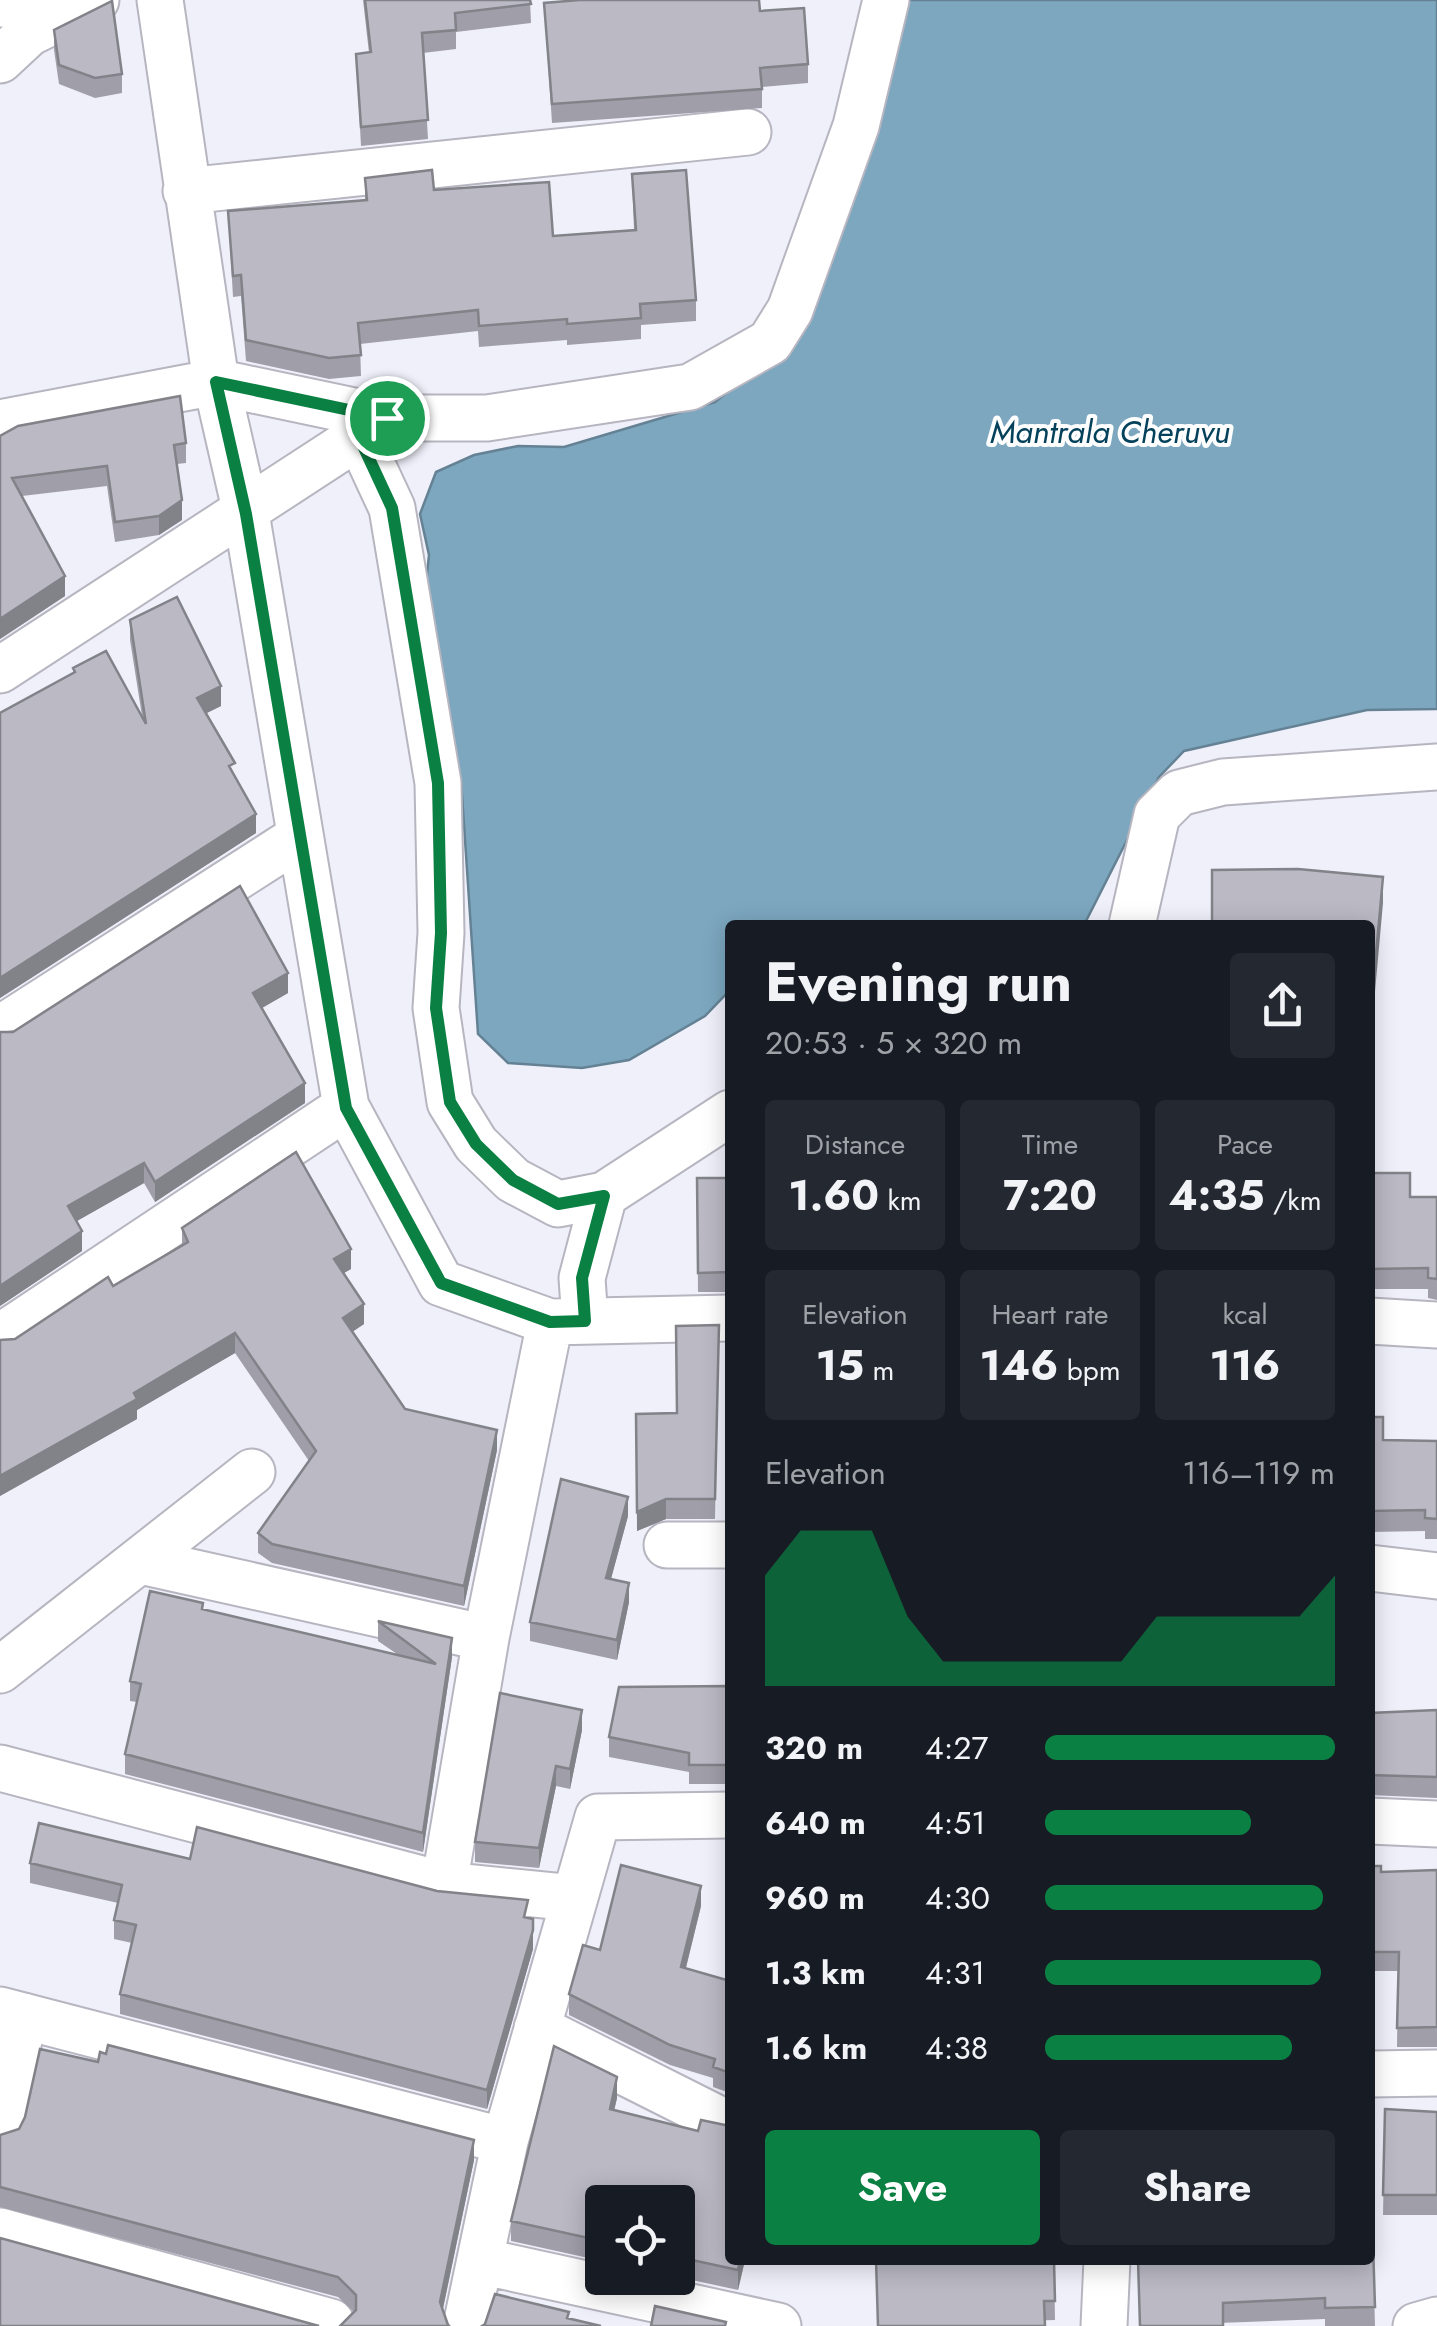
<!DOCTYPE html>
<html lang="en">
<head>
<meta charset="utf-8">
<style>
  :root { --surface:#171b24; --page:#242831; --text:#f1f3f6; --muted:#9ea1a6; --accent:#0b8043 }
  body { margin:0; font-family:Jost,sans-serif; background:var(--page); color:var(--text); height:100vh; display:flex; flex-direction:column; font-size:38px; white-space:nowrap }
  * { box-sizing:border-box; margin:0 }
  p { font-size:32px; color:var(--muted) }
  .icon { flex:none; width:55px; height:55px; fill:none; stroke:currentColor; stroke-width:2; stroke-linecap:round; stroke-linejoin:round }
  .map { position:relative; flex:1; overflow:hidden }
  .sheet { position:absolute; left:725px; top:920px; width:650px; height:1345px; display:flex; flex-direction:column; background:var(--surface); border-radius:10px; box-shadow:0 5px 25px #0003 }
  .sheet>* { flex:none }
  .fabs { position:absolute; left:585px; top:2185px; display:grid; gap:20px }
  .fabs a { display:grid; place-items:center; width:110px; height:110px; border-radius:10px; background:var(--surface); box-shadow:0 5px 25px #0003; font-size:50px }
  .pin { position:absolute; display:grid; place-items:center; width:85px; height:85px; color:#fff; margin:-42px; border:5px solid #fff; border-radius:50%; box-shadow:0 2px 10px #0007 }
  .round { display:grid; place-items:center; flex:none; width:105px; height:105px; border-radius:10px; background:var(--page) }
  .overview { display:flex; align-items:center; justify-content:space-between; height:170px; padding:0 40px }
  h1 { font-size:55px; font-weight:700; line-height:75px }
  .stats { display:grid; grid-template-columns:repeat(3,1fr); gap:15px; height:170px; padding:10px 40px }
  .stats div { display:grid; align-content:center; border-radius:10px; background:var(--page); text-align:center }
  .stats b { font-size:42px; font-weight:700 }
  .stats small { font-size:28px; font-weight:400 }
  .stats p { font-size:28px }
  .chart { height:280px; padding:20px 40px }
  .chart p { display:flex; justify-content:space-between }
  .chart svg { width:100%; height:180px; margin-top:10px; fill:var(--accent); opacity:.7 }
  .cta { display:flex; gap:20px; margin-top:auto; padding:20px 40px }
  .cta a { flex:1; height:115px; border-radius:10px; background:var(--accent); color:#fff; font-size:40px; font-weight:700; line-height:115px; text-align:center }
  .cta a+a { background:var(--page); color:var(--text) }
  ul { padding:0 40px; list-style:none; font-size:32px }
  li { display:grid; grid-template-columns:160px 120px 1fr; align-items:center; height:75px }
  li i { height:25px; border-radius:12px; background:var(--accent) }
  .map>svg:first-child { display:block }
</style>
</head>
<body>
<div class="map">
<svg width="1437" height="2326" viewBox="0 0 1437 2326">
  <rect width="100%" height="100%" fill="#f0f0fb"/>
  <!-- water -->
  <path fill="#7ca7bf" stroke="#648294" stroke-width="2.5" d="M894,0H1437V709L1367,710L1184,751L1159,777L1084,925H730V990L705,1016L629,1060L582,1068L508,1063L478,1034L461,780L424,604L429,555L420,514L436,472L474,455L518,446L564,447L715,402L798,335Z"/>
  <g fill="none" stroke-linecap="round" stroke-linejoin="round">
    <!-- minor casing -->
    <g stroke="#b6b5c0" stroke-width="49">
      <path id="minor" d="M0,4L40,0
        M0,60L29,33L96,0
        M186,191L748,132
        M0,423L216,382L387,418H487L690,387L770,342L790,310L856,126L886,0
        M359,437L392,508L438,783L441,933L436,1008L450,1102L476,1144L513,1180L558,1204L604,1195L730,1113
        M0,670L384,420
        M1132,925L1157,815L1179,793L1223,782L1437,767
        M0,1029L298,838
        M585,1321L582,1278L604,1195
        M1370,1321L1437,1325
        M550,1322L730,1318
        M0,1337L346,1107
        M667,1545H730
        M141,1561L486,1638
        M1370,1568L1437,1576
        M0,1670L252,1472
        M0,1768L444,1885L486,1638L550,1322L441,1283L346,1107L246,513L216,382L160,0
        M1370,1821L1437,1824
        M444,1885L574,1898
        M0,2010L505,2141L598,1817L730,1815
        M537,2028L720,2120H730
        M1370,2074L1437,2073
        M0,2131L24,2016
        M0,2231L331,2322
        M480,2261L778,2326
        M466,2326L505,2141
        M1104,2326L1107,2260
        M1416,2326L1437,2320"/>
    </g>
    <!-- minor -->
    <use href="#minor" stroke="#fff" stroke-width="45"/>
  </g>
  <!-- wall -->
  <path fill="#a09fa9" d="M363,0H530L531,23L456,32V49L423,53L428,139L361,146L356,54L369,53Z
    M544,3L760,11L808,64V83L762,87V108L552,123Z
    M54,30L122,74V93L95,98L59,84L54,50Z
    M632,174L696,300V321L641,325V339L567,345V340L479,347L478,331L360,344L361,376L329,379L246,361L241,296L233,297L228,211L365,200V178L434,190L553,236L634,231Z
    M0,436L186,443V463L177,464L182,520L159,535L115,542L107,486L22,496L65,596L0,639Z
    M130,620L221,706L206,713L235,776L256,833L0,998V713L73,674V668L142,716L130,640Z
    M288,993L262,1008L305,1103L155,1202L144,1183L77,1221L82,1251L0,1306V1032Z
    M1370,1173L1410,1197H1437V1300L1428,1298V1289H1370Z
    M697,1178H730V1292H698Z
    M182,1228L351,1269L343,1273L364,1324L352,1332L405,1409L497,1450L464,1606L272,1563L258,1553V1533L309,1461L235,1353L137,1410V1419L0,1496V1340L15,1339L113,1286L182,1246Z
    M719,1325L715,1519H666L637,1531L636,1414L676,1413Z
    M1370,1417L1383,1440L1437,1441V1539H1425V1531L1370,1532Z
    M628,1516L611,1579L629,1602L617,1660L530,1641V1622Z
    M203,1609L397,1654L378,1641V1621L452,1657L423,1852L125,1774V1754L137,1702L130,1701V1681Z
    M730,1686V1784H689V1772L609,1757V1737Z
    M1437,1710V1798L1370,1795V1713Z
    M582,1730L570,1789L556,1786L539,1868L475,1862V1842Z
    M190,1859L528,1918L533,1949L487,2109L120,2014V1994L132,1943L114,1939V1920L118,1903L30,1883V1863Z
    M1370,1866L1381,1872L1437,1870V2047H1397L1398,1971H1370Z
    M701,1906L686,1968L730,1981V2093L713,2087V2078L670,2065L569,2015V1994L600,1950Z
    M617,2098L614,2110L698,2131L730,2260H745L738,2290L678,2277V2202H602V2261L511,2241V2221Z
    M1385,2109L1437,2112V2215H1383Z
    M0,2135L474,2160L443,2309L448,2325L354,2312L338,2297L0,2207Z
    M1372,2212L1375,2326H1325V2319L1139,2326Z
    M1054,2260L1055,2320L878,2326Z"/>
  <!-- shaded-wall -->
  <path fill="#828289" d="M182,500V520L159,535V516Z
    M65,576V596L0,639V619Z
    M221,686V706L197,718V698Z
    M256,814V833L0,998V978Z
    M1383,877V903L1370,1047V1021Z
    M288,973V993L253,1013V993Z
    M305,1083V1103L155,1202V1182Z
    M144,1163V1183L68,1226V1206Z
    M82,1231V1251L0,1306V1286Z
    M351,1249V1269L334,1279V1259Z
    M364,1304V1324L343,1338V1318Z
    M235,1333V1353L137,1410V1419L0,1496V1476L134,1393Z
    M497,1430V1450L464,1606V1586Z
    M628,1497V1516L606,1597V1578Z
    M666,1499V1519L637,1531V1512Z
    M629,1583V1602L617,1660V1640Z
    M452,1638V1657L423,1852V1833Z
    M582,1710V1730L570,1789V1769Z
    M556,1766V1786L539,1868V1848Z
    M701,1886V1906L681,1987V1967Z
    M533,1919V1949L487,2109V2090Z
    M617,2077V2098L610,2129V2109Z
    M474,2140V2160L440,2322V2302Z
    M740,2260H745L738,2290V2270Z"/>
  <!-- building -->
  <path fill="#bab9c4" stroke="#828289" stroke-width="2.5" d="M365,0H530L531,4L455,13L456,30L422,33L428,120L361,127L356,54L371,52Z
    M579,0H759L760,11L804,8L808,64L760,68L762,89L552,104L544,3Z
    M112,1L122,74L95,78L59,65L54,30Z
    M432,170L434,190L549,182L553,236L636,230L632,174L686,170L696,300L640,304L641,318L567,324V319L479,326L478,310L358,323L361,355L329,358L246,340L241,275L233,276L228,211L367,200L365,178Z
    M180,396L186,443L174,445L182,500L159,516L115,522L107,466L12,478L65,576L0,619V436L18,426Z
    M177,597L221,686L197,698L235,763L229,766L256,814L0,978V713L75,672L73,668L106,651L146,724L130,620Z
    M1298,869L1383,877L1370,1021V925H1212V870Z
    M240,886L288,973L253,993L305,1083L155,1182L144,1163L68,1206L82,1231L0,1286V1032H13Z
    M296,1152L351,1249L334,1259L364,1304L343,1318L405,1409L497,1430L464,1586L272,1544L258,1533L316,1451L235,1333L134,1393L137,1399L0,1476V1340L15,1339L108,1277L113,1286L188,1242L182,1228Z
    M1370,1173H1410V1197H1437V1279L1428,1278V1268L1370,1269Z
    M697,1178H730V1272L698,1273Z
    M719,1325L715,1499H666L637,1512L636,1414L677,1413L676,1326Z
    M1370,1417H1383V1440L1437,1441V1519L1425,1518V1510L1370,1511Z
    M561,1479L628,1497L606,1578L629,1583L617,1640L530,1622Z
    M150,1591L203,1603L202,1609L436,1664L378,1621L452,1638L423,1833L125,1754L141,1684L130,1681Z
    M730,1686V1765H689V1753L609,1737L619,1687Z
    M500,1693L582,1710L570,1769L556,1766L539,1848L475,1842Z
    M1437,1710V1777L1370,1775V1713Z
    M39,1823L190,1859L197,1827L437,1891L528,1900L524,1917L533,1919V1930L487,2090L120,1994L136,1925L114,1920L122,1885L30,1863Z
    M621,1865L701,1886L681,1967L730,1981V2073L713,2067L715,2059L670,2045L569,1994L583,1945L600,1950Z
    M1370,1866H1381V1872L1437,1870V2027L1397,2028L1399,1952H1370Z
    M108,2045L474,2140L440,2302L448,2325L450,2326H340L356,2310V2295L338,2277L0,2187V2135L19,2129L25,2117L40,2049L98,2062L100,2052L106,2054Z
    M554,2046L617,2077L610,2109L698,2131L701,2120L730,2126V2260H740L738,2270L678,2257V2202H602V2241L511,2221Z
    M1385,2109L1437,2112V2195H1383Z
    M1370,2212H1372L1375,2307L1325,2308V2298L1223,2303V2326H1140L1138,2260H1370Z
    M0,2238L319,2326H0Z
    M876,2260H1054L1055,2301H1044L1045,2326H878Z
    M495,2294L569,2312L567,2318L601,2326H482L485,2324Z
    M655,2306L726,2322L725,2326H651Z"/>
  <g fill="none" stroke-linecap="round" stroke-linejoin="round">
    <!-- route casing -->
    <g stroke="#fff" stroke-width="20">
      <path id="route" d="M216,382L387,418L359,437L392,508L438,783L441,933L436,1008L450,1102L476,1144L513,1180L558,1204L604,1196L582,1278L585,1321L550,1322L441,1283L346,1108L246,514Z"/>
    </g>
    <!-- route -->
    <use href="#route" stroke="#0b8043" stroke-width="12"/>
  </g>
  <g text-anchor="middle" stroke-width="8" stroke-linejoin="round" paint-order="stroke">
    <!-- water labels -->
    <g font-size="32" font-style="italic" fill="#04415a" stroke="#fefefe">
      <text x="1110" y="443">Mantrala Cheruvu</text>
    </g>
  </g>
</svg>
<div class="fabs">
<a><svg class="icon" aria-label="locate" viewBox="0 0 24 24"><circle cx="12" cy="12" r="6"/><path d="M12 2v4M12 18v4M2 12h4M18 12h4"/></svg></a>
</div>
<div class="pin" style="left:387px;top:418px;background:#1e9e55"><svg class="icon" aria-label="arrive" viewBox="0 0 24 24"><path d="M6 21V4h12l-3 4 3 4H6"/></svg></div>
<section class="sheet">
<div class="overview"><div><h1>Evening run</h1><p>20:53 · 5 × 320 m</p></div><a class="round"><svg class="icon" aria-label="share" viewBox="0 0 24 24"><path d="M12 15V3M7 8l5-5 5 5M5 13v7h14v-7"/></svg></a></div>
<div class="stats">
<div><p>Distance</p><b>1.60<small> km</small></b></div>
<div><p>Time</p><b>7:20</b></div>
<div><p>Pace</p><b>4:35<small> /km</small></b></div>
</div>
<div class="stats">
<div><p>Elevation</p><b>15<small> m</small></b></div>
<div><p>Heart rate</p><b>146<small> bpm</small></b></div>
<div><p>kcal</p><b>116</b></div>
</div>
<div class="chart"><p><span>Elevation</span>116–119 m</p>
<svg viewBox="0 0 160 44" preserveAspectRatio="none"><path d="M0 44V17L10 6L20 6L30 6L40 27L50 38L60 38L70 38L80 38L90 38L100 38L110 27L120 27L130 27L140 27L150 27L160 17V44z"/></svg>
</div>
<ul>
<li><b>320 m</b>4:27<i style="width:100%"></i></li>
<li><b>640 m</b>4:51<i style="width:71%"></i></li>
<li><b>960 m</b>4:30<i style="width:96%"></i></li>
<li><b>1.3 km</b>4:31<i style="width:95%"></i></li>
<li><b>1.6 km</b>4:38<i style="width:85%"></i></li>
</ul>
<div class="cta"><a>Save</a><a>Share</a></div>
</section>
</div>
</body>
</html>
